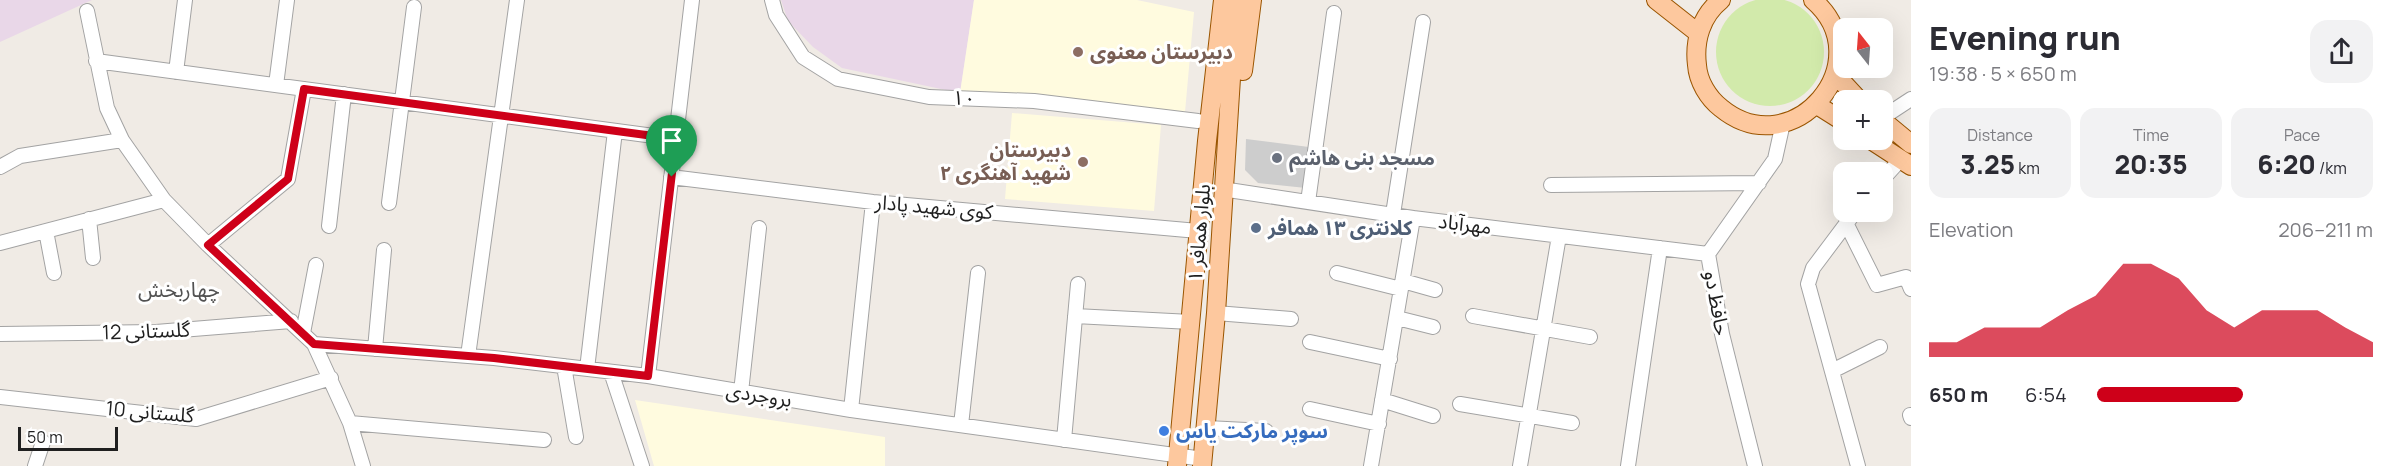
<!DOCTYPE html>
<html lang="en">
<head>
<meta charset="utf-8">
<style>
  :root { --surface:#fff; --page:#f2f2f3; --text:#2b2b33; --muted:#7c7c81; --accent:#ce0019 }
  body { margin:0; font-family:Manrope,"Noto Sans Arabic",sans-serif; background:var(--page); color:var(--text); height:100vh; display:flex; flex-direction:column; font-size:22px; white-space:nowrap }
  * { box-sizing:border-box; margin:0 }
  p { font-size:20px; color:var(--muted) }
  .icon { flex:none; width:33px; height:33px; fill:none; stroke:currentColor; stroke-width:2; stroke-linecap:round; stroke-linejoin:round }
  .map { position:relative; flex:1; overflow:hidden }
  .sheet { display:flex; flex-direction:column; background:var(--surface); width:480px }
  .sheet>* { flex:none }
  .needle { width:39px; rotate:343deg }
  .controls { position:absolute; left:1833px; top:18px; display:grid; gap:12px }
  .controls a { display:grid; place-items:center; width:60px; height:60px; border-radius:12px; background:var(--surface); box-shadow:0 6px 24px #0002; font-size:30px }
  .scale { position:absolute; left:18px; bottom:15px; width:100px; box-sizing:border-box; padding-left:6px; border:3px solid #1f1f1f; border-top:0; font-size:16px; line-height:21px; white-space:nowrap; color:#1f1f1f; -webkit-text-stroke:4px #fff; paint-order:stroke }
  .pin { position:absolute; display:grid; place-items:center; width:51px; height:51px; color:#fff; margin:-62px -26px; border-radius:50% 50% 50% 0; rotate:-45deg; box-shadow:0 0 6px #0007 }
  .pin .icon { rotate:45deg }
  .round { display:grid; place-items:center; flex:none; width:63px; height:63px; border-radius:18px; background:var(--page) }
  .summary { display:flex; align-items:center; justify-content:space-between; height:102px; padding:0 18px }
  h1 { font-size:33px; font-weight:800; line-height:45px }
  .stats { display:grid; grid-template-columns:repeat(3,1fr); gap:9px; height:102px; padding:6px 18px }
  .stats div { display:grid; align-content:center; border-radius:15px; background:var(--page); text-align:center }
  .stats b { font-size:26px; font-weight:800 }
  .stats small { font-size:16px; font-weight:400 }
  .stats p { font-size:16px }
  .chart { height:168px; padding:12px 18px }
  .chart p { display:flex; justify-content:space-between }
  .chart svg { width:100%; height:108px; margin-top:6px; fill:var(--accent); opacity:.7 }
  ul { padding:0 18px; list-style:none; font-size:20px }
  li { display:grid; grid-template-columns:96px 72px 1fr; align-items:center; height:45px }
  li i { height:15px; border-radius:8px; background:var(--accent) }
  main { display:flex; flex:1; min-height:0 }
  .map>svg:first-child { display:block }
</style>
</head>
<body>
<main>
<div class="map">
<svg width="1911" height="466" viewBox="0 0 1911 466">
  <rect width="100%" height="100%" fill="#f0ebe5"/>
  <!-- industrial -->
  <path fill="#e9d7e8" d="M0,0H92L0,42Z
    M781,0H974L960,93L842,68L813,47L788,21Z"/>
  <!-- education -->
  <path fill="#fffbdf" d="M974,0H1137L1194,12L1185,112L960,93Z
    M1012,113L1161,125L1154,211L1005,199Z
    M635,400L885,437V466H654Z"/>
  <!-- religious -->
  <path fill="#cdcdcd" d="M1246,139L1309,147L1306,188L1258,183L1245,170Z"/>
  <!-- grass -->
  <path fill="#d2eaab" d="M1716 52a54 54 0 1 1 108 0a54 54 0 1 1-108 0Z"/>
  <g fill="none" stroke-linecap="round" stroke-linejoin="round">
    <!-- minor casing -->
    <g stroke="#a3a3a3" stroke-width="16">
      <path id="minor" d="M772,0L776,15L803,57L838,79L929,97L1034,101L1198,121
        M87,11L107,108L122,140L164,200L208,245L314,344L350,423L363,466
        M96,61L676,139
        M176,72L185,0
        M276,85L287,0
        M1882,118L1911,99
        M0,167L20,156L122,140
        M671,177L873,202L1198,231
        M1882,180L1901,159
        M1551,185L1759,183
        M1222,189L1413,218L1708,254
        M1308,202L1334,13
        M389,203L414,7
        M1855,212L1813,268L1808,284L1858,466
        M1393,214L1423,22
        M89,219L93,258
        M1846,223L1877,285L1906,277L1911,289
        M329,226L344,94
        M46,231L54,273
        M0,243L164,200
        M208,245L288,179L304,89
        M1337,273L1401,289
        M1403,281L1435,290
        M1216,313L1291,319
        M1075,316L1191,322
        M1473,316L1590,337
        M1397,318L1433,327
        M303,333L316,265
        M0,334L156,332L291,321
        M1310,342L1390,359
        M314,344L494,358L648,376L851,410L1203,459
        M375,349L384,250
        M468,356L517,0
        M564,366L576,437
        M587,369L615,131
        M1832,371L1880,347
        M611,372L642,466
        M648,376L692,0
        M741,392L759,228
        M0,397L196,419L331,378
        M1382,400L1433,416
        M1460,404L1572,423
        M1310,409L1379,424
        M851,410L873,202
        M1910,415L1911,418
        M350,423L544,440
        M961,425L978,273
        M1207,428L1266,431
        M1064,440L1078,284
        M35,466L43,442
        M1371,466L1413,218
        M1520,466L1559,236
        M1628,466L1660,248
        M1755,466L1722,334L1708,254L1775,159L1783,123"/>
    </g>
    <!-- major casing -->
    <g stroke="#9a5500" stroke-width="20">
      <path id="major" d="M1656,0L1698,33
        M1721,0C1701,16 1694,41 1697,65C1698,81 1708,98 1721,108C1793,167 1883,61 1813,0
        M1243,71L1252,0
        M1835,74L1859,100
        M1817,105L1844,122
        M1882,120L1911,144
        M1871,140L1911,166
        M1177,466L1207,141L1223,0
        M1202,466L1216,313L1236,0"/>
    </g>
    <!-- minor -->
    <use href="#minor" stroke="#fff" stroke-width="14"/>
    <!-- major -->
    <use href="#major" stroke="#fdc89e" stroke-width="18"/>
  </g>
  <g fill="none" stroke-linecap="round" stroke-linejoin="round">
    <!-- route casing -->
    <g stroke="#fff" stroke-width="12">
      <path id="route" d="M304,89L676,139L648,376L494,358L314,344L208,245L288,179Z"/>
    </g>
    <!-- route -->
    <use href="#route" stroke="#ce0019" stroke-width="8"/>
  </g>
  <!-- markers -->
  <g fill="#8d6e63" stroke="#fff" stroke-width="2">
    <circle cx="1078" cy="52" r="6"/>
    <circle cx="1083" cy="162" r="6"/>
  </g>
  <circle fill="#6b7280" stroke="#fff" stroke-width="2" cx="1277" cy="158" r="6"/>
  <circle fill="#5c6f8a" stroke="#fff" stroke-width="2" cx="1256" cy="228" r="6"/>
  <circle fill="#3f7fe0" stroke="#fff" stroke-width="2" cx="1164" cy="431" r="6"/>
  <g text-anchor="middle" stroke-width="6" stroke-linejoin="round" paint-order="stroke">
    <!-- education labels -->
    <g font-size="20" font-weight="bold" fill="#785e54" stroke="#fff" text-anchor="start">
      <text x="1090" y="59">دبیرستان معنوی</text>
      <text x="1071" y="157" text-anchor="end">دبیرستان<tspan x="1071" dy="23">شهید آهنگری ۲</tspan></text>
    </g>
    <!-- street labels -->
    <g font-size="20" fill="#1f1f1f" stroke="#fff">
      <text transform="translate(964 98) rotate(2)" y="7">۱۰</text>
      <text transform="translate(934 207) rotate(5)" y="7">کوی شهید پادار</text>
      <text transform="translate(1465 224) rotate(7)" y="7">مهرآباد</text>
      <text transform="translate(1199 233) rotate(-85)" y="7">بلوار همافر ۱</text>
      <text transform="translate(1717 303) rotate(80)" y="7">حافظ دو</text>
      <text transform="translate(146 331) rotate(-2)" y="7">گلستانی 12</text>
      <text transform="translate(759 395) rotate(9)" y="7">بروجردی</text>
      <text transform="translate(150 412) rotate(5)" y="7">گلستانی 10</text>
    </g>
    <!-- worship labels -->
    <g font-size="20" font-weight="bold" fill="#5b616d" stroke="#fff" text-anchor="start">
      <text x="1289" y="165">مسجد بنی هاشم</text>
    </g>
    <!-- service labels -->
    <g font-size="20" font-weight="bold" fill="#4e5e75" stroke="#fff" text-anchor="start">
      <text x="1268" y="235">کلانتری ۱۳ همافر</text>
    </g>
    <!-- shop labels -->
    <g font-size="20" font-weight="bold" fill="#366cbe" stroke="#fff" text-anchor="start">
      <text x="1176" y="438">سوپر مارکت یاس</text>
    </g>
    <!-- neighbourhood labels -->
    <g font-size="21" fill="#525252" stroke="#fff">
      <text x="179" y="297">چهاربخش</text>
    </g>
  </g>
</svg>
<div class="controls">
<a><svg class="needle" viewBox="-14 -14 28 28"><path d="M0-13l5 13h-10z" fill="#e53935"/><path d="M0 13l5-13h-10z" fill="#7c7c81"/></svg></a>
<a>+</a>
<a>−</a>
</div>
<div class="scale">50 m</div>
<div class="pin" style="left:672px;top:177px;background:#1e9e55"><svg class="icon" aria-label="arrive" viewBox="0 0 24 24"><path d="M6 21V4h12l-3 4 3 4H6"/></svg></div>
</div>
<section class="sheet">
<div class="summary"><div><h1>Evening run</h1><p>19:38 · 5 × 650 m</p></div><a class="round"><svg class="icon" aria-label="share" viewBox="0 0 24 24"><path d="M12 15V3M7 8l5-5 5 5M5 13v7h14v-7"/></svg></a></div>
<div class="stats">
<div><p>Distance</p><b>3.25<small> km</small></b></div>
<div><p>Time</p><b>20:35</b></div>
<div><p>Pace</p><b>6:20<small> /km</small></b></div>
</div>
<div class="chart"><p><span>Elevation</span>206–211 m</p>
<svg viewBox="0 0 160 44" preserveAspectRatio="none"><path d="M0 44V38L10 38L20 32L30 32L40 32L50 25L60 19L70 6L80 6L90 12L100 25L110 32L120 25L130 25L140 25L150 32L160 38V44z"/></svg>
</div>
<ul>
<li><b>650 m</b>6:54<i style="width:53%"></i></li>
</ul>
</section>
</main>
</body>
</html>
